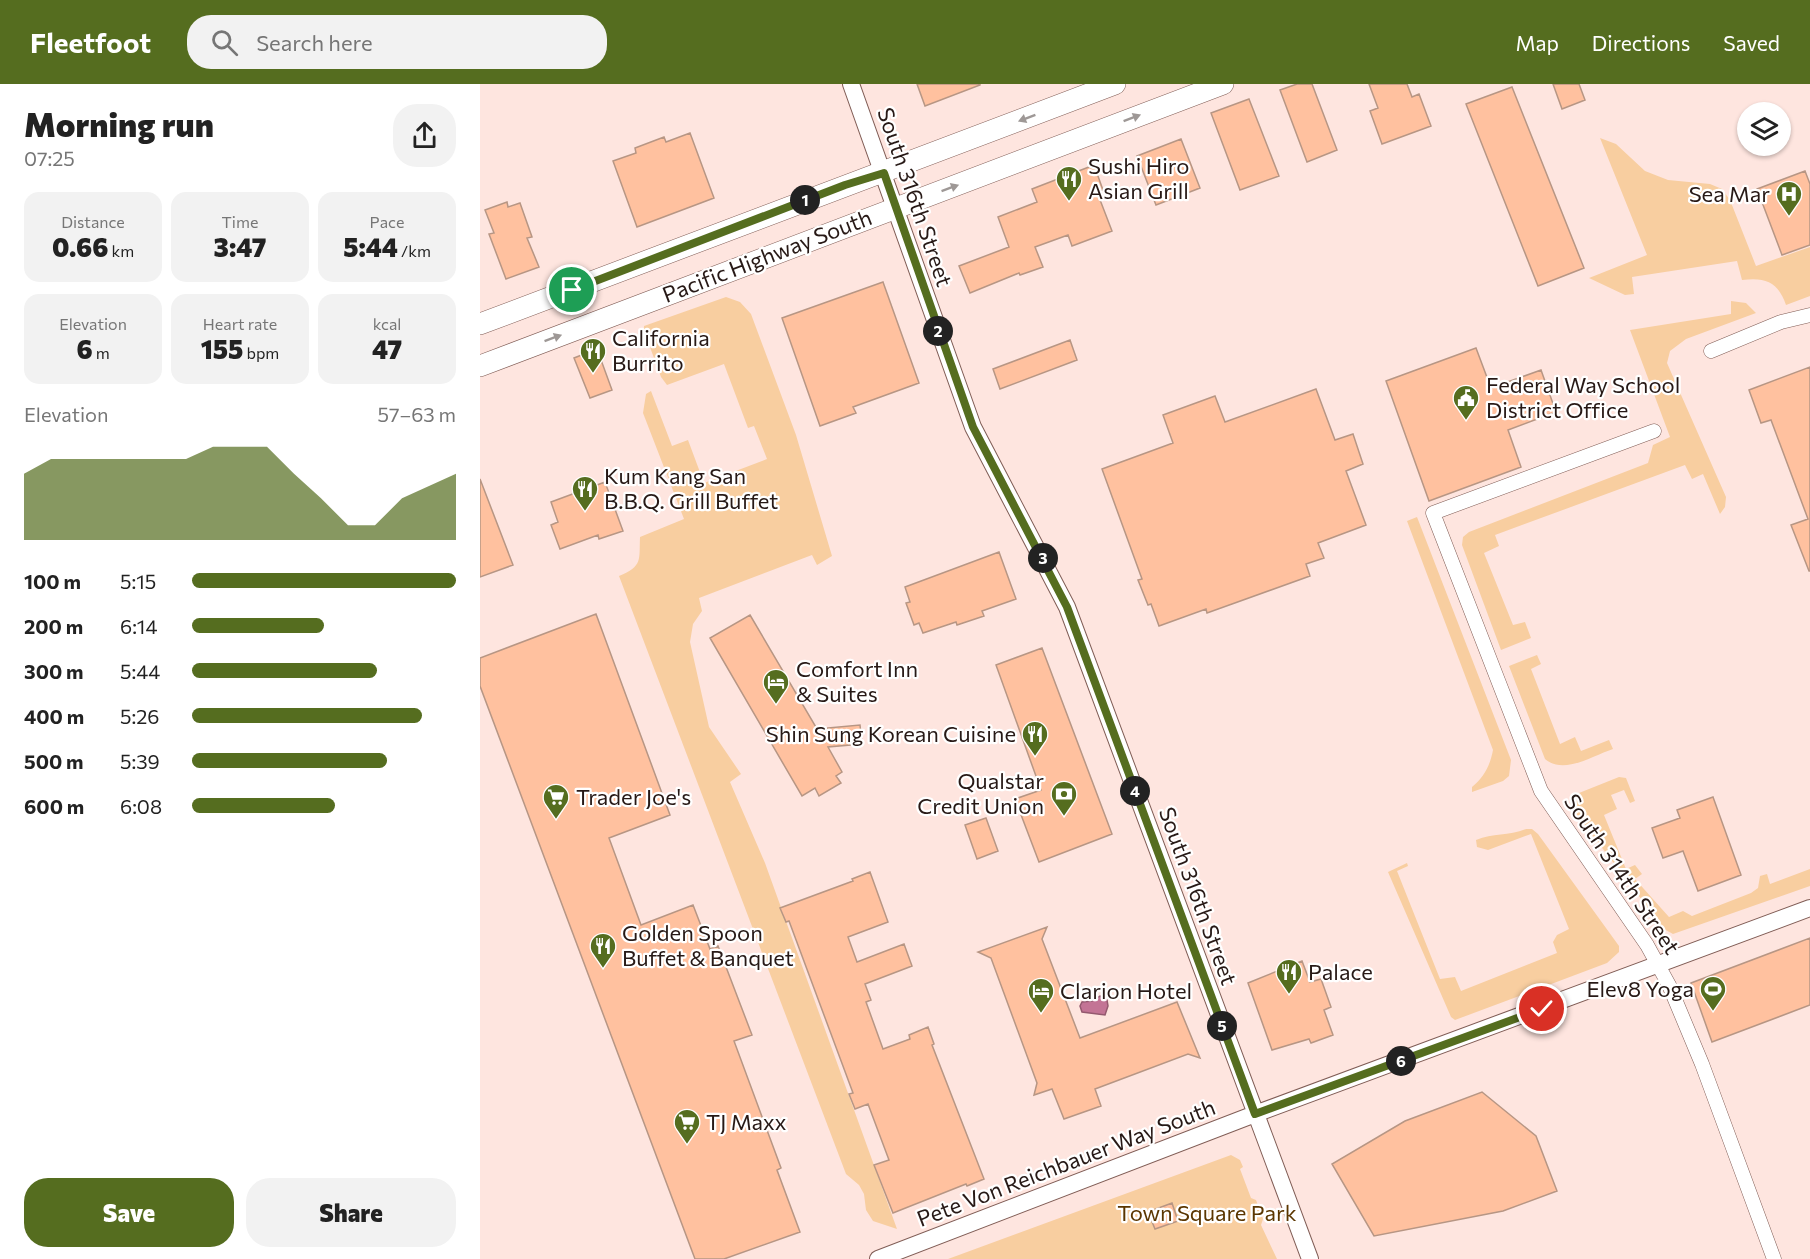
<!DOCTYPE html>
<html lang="en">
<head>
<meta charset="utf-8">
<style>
  :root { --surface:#fff; --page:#f2f2f2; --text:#222; --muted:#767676; --accent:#556d1f }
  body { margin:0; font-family:Commissioner,sans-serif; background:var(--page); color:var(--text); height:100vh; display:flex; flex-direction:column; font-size:22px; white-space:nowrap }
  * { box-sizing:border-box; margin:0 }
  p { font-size:20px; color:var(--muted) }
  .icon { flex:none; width:33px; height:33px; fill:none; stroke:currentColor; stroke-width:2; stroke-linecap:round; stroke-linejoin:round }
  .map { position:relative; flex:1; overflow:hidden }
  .drawer { display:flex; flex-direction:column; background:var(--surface); width:480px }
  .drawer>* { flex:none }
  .controls { position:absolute; left:1257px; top:18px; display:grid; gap:12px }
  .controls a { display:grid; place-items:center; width:54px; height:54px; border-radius:50%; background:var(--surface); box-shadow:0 2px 4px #0004; font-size:30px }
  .pin { position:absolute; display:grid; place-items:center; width:51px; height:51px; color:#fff; margin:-26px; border:3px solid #fff; border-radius:50%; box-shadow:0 2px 6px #0007 }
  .km { position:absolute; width:30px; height:30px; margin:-15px; border-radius:50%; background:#222; color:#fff; font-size:16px; line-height:30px; text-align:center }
  .round { display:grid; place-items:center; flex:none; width:63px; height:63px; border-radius:24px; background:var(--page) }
  .overview { display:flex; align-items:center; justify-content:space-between; height:102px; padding:0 24px }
  h1 { font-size:33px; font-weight:800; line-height:45px }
  .metrics { display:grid; grid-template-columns:repeat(3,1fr); gap:9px; height:102px; padding:6px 24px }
  .metrics div { display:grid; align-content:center; border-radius:15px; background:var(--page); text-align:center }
  .metrics b { font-size:26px; font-weight:800 }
  .metrics small { font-size:16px; font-weight:400 }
  .metrics p { font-size:16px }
  .chart { height:168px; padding:12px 24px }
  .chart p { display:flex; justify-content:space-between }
  .chart svg { width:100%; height:108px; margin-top:6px; fill:var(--accent); opacity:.7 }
  .primary-button { display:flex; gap:12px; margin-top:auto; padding:12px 24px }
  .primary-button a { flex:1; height:69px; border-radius:24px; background:var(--accent); color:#fff; font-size:24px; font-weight:800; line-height:69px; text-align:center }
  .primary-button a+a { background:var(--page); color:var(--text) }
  ul { padding:0 24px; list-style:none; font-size:20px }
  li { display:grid; grid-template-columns:96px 72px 1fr; align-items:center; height:45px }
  li i { height:15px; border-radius:8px; background:var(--accent) }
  header { display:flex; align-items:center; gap:36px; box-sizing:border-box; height:84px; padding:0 30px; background:var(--accent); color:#fff }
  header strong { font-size:28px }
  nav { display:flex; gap:33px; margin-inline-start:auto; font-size:21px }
  .search { width:420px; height:54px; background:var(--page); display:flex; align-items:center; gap:15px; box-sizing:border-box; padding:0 21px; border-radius:24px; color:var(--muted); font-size:22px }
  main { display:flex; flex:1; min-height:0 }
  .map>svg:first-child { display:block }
</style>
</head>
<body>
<header>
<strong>Fleetfoot</strong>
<div class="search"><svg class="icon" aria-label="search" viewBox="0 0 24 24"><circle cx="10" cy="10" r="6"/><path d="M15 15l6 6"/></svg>Search here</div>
<nav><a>Map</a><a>Directions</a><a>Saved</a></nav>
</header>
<main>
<section class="drawer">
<div class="overview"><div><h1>Morning run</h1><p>07:25</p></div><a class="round"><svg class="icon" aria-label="share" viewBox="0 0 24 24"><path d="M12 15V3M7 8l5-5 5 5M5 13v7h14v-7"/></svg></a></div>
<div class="metrics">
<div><p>Distance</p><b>0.66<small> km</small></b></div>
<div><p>Time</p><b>3:47</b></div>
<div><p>Pace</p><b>5:44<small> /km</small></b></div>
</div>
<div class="metrics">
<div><p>Elevation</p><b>6<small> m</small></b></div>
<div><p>Heart rate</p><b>155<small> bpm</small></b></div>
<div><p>kcal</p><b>47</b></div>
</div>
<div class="chart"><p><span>Elevation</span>57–63 m</p>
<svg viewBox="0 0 160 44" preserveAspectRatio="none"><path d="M0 44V17L10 11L20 11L30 11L40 11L50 11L60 11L70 6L80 6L90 6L100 17L110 27L120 38L130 38L140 27L150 22L160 17V44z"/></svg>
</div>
<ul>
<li><b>100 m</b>5:15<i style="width:100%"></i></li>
<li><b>200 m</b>6:14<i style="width:50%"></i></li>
<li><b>300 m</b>5:44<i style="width:70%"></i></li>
<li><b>400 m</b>5:26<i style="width:87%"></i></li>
<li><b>500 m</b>5:39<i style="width:74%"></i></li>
<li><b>600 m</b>6:08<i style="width:54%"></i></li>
</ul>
<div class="primary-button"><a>Save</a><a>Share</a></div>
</section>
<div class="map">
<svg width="1330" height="1175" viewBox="0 0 1330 1175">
  <rect width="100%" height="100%" fill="#fee5df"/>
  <!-- green -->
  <path fill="#f8cea0" d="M1120,54L1136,60L1165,87L1188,96L1230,100L1242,105L1250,116L1276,182L1330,163V212L1306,221C1298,198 1286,193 1262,196L1257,177L1152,193L1154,210L1145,211L1109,194L1167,171Z
    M246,213L260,218L271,230L316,351L352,472L337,481L332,471L219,514L222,527L213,540L210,558L229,643L261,690L250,698L285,779L417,1145L393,1137L386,1126L384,1110L379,1101L366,1090L139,492C163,482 159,476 160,453L204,435L163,329L166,310L171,307L192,362L208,356L224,399L287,375L274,342L268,344L244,280L187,301L181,293L164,247V242Z
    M1251,217L1266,219L1276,229L1206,255L1190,267L1187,279L1246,413L1245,423L1240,430L1223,390L1212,395L1205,381L1015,451L1019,462L1004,469L1033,541L1045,538L1051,554L1021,566L982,461L983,453L989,448L1168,379L1173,361L1190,353L1150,246L1251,230Z
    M937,433L1031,676L1029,692L1023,697L992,708V703C1004,693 1010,682 1013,666L927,437Z
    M1057,571L1061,580L1051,585L1080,660L1095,653L1101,667L1129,656L1133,665C1112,672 1084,691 1065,675L1029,582Z
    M1139,693L1146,694L1155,717L1150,719L1144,706L1131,711L1137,725L1124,731L1146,785L1155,781L1162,790L1155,795L1189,833L1203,827L1212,832L1271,809L1278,804L1280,792L1287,790L1290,800L1330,785V802L1193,850L1184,845L1094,727L1099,709Z
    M1046,745H1052L1058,750L1139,862V868L1127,879L975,936L971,933L908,788L927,779L928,782L917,787L960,895L975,893L981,907L1077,869L1073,858L1077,851L1089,845L1051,750L1008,766L997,763L996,756C1013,749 1028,752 1046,745Z
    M751,1071L760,1076L763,1083L760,1085L771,1114L776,1116L783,1135L781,1141L797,1175H468Z"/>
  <!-- water -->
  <path fill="#c37495" stroke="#94596f" stroke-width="1.5" d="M620,912L627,916L628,922L625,931L602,928L600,922L602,918L612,917Z"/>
  <!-- building -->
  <path fill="#ffc19f" stroke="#b79684" stroke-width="1.5" d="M437,0H500V1L445,22Z
    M817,0H832L857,66L827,78L800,6Z
    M889,0H927L932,13L939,10L951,42L902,60L890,27L898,24Z
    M1073,0H1099L1105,16L1082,25Z
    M1032,3L1104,184L1058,202L986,20Z
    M769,15L799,92L760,106L731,29Z
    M210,49L234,114L157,143L133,77L156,69L155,64L184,53L186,58Z
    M701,55L720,104L676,121L657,72Z
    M614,81L623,106L617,108L632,147L592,162L588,151L555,163L563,183L540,191L539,189L490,209L479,182L529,163L518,133L557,118L552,105Z
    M1325,87L1330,100V161L1302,171L1277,105Z
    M27,118L28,123L40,119L52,153L47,154L59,183L26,195L9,150L14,149L5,126Z
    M403,198L439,299L373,323L376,329L340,342L302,234Z
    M590,256L597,276L520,305L513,285Z
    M996,264L1011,304L1061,286L1076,328L1028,346L1041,383L949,417L906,297Z
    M117,265L132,306L110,314L94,274Z
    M1330,283V487H1329L1311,441L1328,435L1291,336L1281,339L1269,306Z
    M836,305L855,356L873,350L883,380L866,387L886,441L838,459L844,474L826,480L830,492L727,529L726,525L679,542L671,520L668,521L658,496L662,495L622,385L693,359L683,331L735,312L745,338Z
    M0,395L33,481L0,493Z
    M125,398L143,447L119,455L118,451L80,465L71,441L78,438L71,418Z
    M519,468L536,515L502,527L504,532L477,541L476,538L443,549L439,539L434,541L426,519L430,518L425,503Z
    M116,530L190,731L129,754L161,841L213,821L230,865L238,862L272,951L254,957L301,1084L297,1086L320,1148L244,1175H215L0,602V574Z
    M270,531L337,645L380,641L382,660L348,663L362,688L356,692L361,699L339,712L335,704L322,712L230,554Z
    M562,564L632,750L559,778L535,715L561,706L516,581Z
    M1233,713L1261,791L1218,807L1203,767L1183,774L1172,744L1200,734L1197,726Z
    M506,734L518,767L497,775L485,741Z
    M390,788L408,838L368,853L377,878L424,860L432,882L385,900L391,916L386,918L403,965L430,955L429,951L448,943L454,960L452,961L504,1095L487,1102L486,1100L413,1129L394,1081L409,1076L388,1020L375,1025L369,1010L373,1009L309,837L306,838L300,824L373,797L372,795Z
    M567,843L562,855L600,954L697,918L720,974L708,970L615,1005L621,1022L584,1035L572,1005L554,1011L557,999L511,874L498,868Z
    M1330,854V921L1232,958L1211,899Z
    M822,877L830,898L841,895L851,923L844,926L853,951L831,959L829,955L792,966L768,899Z
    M1002,1008L1056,1052L1077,1107L1023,1127L894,1152L852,1080L925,1037Z
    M692,1119L698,1137L675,1145L668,1128Z"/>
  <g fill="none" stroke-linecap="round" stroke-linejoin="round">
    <!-- minor casing -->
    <g stroke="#805d56" stroke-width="15">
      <path id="minor" d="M1231,267L1301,238L1330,231
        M1174,347L953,429L1061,707L1167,861L1189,901L1222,980L1294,1175"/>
    </g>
    <!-- tertiary casing -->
    <g stroke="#805d56" stroke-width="18">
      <path id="tertiary" d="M371,0L493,343L587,523L830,1175
        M398,1175L775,1030L1330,824"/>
    </g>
    <!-- primary casing -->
    <g stroke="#805d56" stroke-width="22">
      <path id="primary" d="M0,240L635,0
        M0,282L743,0"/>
    </g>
    <!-- minor -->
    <use href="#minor" stroke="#fff" stroke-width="14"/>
    <!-- tertiary -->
    <use href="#tertiary" stroke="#fff" stroke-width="16"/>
    <!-- primary -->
    <use href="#primary" stroke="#fff" stroke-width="21"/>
  </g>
  <!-- one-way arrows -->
  <defs><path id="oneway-solid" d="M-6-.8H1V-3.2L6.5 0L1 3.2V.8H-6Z" transform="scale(1.5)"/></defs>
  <g fill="#9e9896">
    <use href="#oneway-solid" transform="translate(547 34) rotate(159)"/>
    <use href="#oneway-solid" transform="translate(652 34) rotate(-21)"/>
    <use href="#oneway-solid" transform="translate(470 104) rotate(-20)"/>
    <use href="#oneway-solid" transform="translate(73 254) rotate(-20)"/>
  </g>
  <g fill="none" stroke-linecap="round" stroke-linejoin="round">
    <!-- route casing -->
    <g stroke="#fff" stroke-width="12">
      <path id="route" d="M92,206L365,101L404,89L493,343L587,523L775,1030L1062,925"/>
    </g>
    <!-- route -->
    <use href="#route" stroke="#556d1f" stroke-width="8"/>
  </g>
  <!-- icons -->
  <defs>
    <g id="restaurant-pin" transform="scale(1.35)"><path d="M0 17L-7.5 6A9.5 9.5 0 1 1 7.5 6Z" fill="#556d1f" stroke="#fff"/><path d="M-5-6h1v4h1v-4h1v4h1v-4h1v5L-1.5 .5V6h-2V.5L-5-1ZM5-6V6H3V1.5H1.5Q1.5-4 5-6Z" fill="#fff"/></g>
    <g id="hospital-pin" transform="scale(1.35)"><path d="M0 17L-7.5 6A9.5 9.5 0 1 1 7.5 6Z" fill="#556d1f" stroke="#fff"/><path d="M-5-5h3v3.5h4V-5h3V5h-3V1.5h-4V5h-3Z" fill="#fff"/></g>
    <g id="civic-pin" transform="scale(1.35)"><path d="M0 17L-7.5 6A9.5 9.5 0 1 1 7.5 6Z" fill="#556d1f" stroke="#fff"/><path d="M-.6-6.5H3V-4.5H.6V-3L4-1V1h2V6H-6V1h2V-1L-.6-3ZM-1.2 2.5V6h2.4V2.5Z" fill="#fff"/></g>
    <g id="hotel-pin" transform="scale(1.35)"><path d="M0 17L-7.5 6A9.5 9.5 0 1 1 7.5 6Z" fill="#556d1f" stroke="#fff"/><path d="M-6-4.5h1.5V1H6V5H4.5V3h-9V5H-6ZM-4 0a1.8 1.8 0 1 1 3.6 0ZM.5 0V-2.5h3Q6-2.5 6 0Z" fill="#fff"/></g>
    <g id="bank-pin" transform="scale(1.35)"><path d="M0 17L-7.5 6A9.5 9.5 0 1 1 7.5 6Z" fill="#556d1f" stroke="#fff"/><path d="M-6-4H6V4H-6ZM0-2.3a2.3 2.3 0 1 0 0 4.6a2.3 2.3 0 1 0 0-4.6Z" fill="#fff"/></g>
    <g id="supermarket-pin" transform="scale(1.35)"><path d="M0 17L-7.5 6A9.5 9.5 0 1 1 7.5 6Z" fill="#556d1f" stroke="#fff"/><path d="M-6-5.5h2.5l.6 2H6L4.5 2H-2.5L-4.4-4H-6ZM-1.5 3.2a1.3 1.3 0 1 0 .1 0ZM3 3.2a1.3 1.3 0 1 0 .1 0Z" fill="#fff"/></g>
    <g id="stadium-pin" transform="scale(1.35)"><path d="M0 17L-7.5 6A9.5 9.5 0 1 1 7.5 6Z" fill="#556d1f" stroke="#fff"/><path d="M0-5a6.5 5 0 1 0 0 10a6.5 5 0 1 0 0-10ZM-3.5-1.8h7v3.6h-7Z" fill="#fff"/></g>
  </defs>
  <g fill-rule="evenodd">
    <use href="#restaurant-pin" x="589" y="95"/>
    <use href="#hospital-pin" x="1309" y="110"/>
    <use href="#restaurant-pin" x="113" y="267"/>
    <use href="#civic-pin" x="986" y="314"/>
    <use href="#restaurant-pin" x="105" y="405"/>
    <use href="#hotel-pin" x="296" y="598"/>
    <use href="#restaurant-pin" x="555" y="650"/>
    <use href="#bank-pin" x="584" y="710"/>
    <use href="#supermarket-pin" x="76" y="713"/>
    <use href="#restaurant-pin" x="123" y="862"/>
    <use href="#restaurant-pin" x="809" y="888"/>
    <use href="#stadium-pin" x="1233" y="905"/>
    <use href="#hotel-pin" x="561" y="907"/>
    <use href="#supermarket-pin" x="207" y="1038"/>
  </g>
  <g text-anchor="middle" stroke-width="4.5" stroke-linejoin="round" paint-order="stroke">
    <!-- poi labels -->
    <g font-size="22" fill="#271916" stroke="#fff" text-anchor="start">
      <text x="608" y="90">Sushi Hiro<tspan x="608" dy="25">Asian Grill</tspan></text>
      <text x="1290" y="118" text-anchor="end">Sea Mar</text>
      <text x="132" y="262">California<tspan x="132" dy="25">Burrito</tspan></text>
      <text x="1006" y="309">Federal Way School<tspan x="1006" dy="25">District Office</tspan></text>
      <text x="124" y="400">Kum Kang San<tspan x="124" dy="25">B.B.Q. Grill Buffet</tspan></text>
      <text x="316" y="593">Comfort Inn<tspan x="316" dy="25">&amp; Suites</tspan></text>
      <text x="536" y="658" text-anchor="end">Shin Sung Korean Cuisine</text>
      <text x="564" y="705" text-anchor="end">Qualstar<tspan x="564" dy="25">Credit Union</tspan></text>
      <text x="96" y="721">Trader Joe's</text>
      <text x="142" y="857">Golden Spoon<tspan x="142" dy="25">Buffet &amp; Banquet</tspan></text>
      <text x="828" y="896">Palace</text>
      <text x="1214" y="913" text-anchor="end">Elev8 Yoga</text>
      <text x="580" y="915">Clarion Hotel</text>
      <text x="226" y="1046">TJ Maxx</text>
    </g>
    <!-- street labels -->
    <g font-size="22" fill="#271916" stroke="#fff">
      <text transform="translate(435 113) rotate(71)" y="8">South 316th Street</text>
      <text transform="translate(287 172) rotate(-21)" y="8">Pacific Highway South</text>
      <text transform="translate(1142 790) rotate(56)" y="8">South 314th Street</text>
      <text transform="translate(718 812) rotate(70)" y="8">South 316th Street</text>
      <text transform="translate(586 1079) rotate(-21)" y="8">Pete Von Reichbauer Way South</text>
    </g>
    <!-- park labels -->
    <g font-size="22" fill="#5b3600" stroke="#fff">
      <text x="727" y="1137">Town Square Park</text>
    </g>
  </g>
</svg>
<div class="controls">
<a><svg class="icon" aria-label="layers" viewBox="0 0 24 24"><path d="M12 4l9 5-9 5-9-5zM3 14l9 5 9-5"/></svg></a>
</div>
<div class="pin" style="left:92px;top:206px;background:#1e9e55"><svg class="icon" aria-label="arrive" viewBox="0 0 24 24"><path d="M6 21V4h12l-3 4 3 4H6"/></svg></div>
<div class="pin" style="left:1062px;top:925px;background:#d93025"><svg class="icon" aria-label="check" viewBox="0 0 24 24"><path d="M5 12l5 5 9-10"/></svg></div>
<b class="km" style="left:325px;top:116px">1</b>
<b class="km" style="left:458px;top:247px">2</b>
<b class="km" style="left:563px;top:474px">3</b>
<b class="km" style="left:655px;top:707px">4</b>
<b class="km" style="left:742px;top:942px">5</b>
<b class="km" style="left:921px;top:977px">6</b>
</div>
</main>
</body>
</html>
